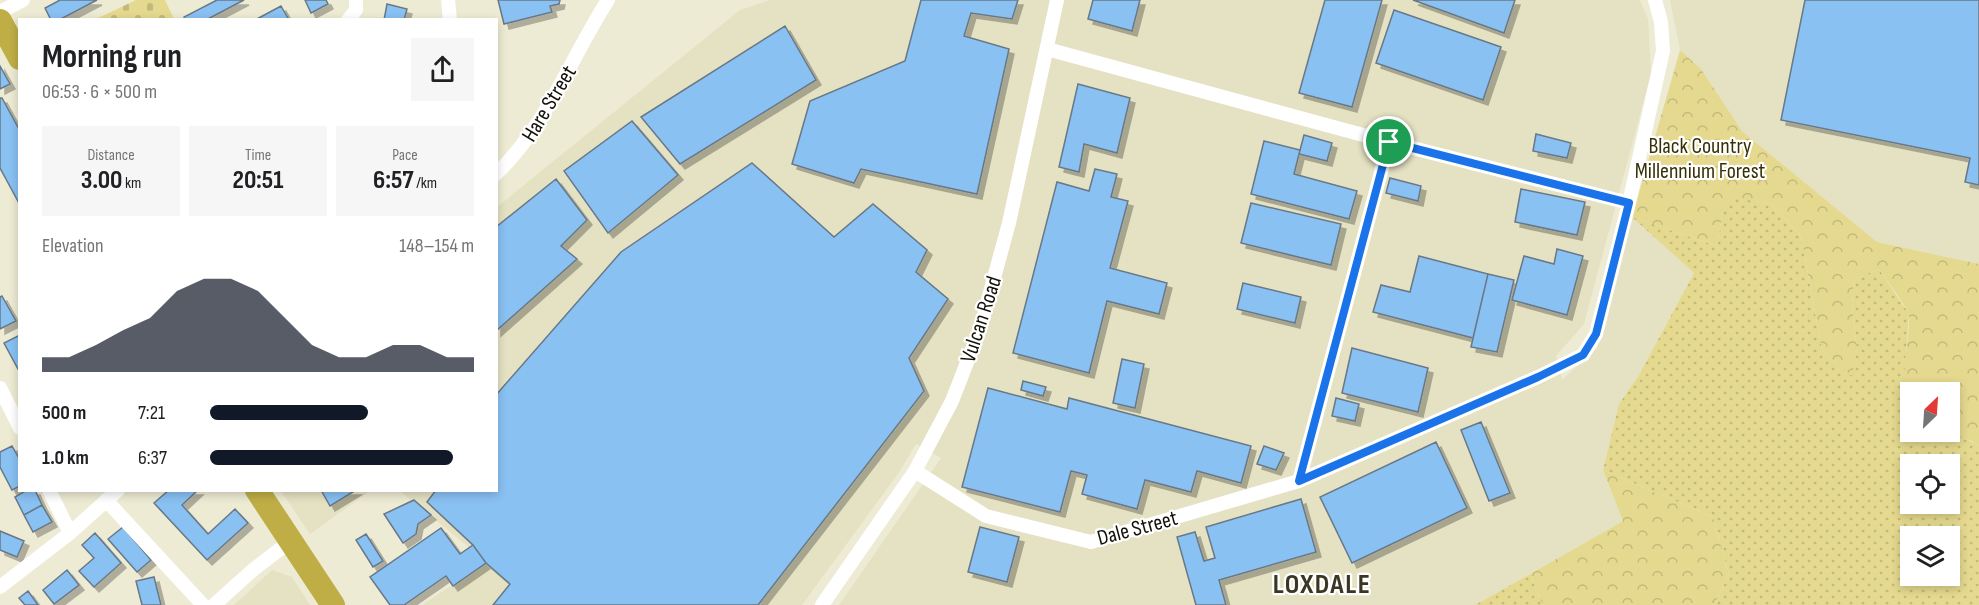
<!DOCTYPE html>
<html lang="en">
<head>
<meta charset="utf-8">
<style>
  :root { --surface:#fff; --page:#f6f6f6; --text:#202124; --muted:#757577; --accent:#111827 }
  body { margin:0; font-family:"Sofia Sans Condensed",sans-serif; background:var(--page); color:var(--text); height:100vh; display:flex; flex-direction:column; font-size:22px; white-space:nowrap }
  * { box-sizing:border-box; margin:0 }
  p { font-size:20px; color:var(--muted) }
  .icon { flex:none; width:33px; height:33px; fill:none; stroke:currentColor; stroke-width:2; stroke-linecap:round; stroke-linejoin:round }
  .map { position:relative; flex:1; overflow:hidden }
  .panel { position:absolute; left:18px; top:18px; width:480px; height:474px; display:flex; flex-direction:column; background:var(--surface); border-radius:0px; box-shadow:0 3px 9px #0003 }
  .panel>* { flex:none }
  .needle { width:39px; rotate:25deg }
  .fabs { position:absolute; left:1900px; top:382px; display:grid; gap:12px }
  .fabs a { display:grid; place-items:center; width:60px; height:60px; border-radius:0px; background:var(--surface); box-shadow:0 3px 9px #0003; font-size:30px }
  .pin { position:absolute; display:grid; place-items:center; width:51px; height:51px; color:#fff; margin:-26px; border:3px solid #fff; border-radius:50%; box-shadow:0 2px 6px #0007 }
  .round { display:grid; place-items:center; flex:none; width:63px; height:63px; border-radius:0px; background:var(--page) }
  .head { display:flex; align-items:center; justify-content:space-between; height:102px; padding:0 24px }
  h1 { font-size:33px; font-weight:700; line-height:45px }
  .metrics { display:grid; grid-template-columns:repeat(3,1fr); gap:9px; height:102px; padding:6px 24px }
  .metrics div { display:grid; align-content:center; border-radius:0px; background:var(--page); text-align:center }
  .metrics b { font-size:26px; font-weight:700 }
  .metrics small { font-size:16px; font-weight:400 }
  .metrics p { font-size:16px }
  .chart { height:168px; padding:12px 24px }
  .chart p { display:flex; justify-content:space-between }
  .chart svg { width:100%; height:108px; margin-top:6px; fill:var(--accent); opacity:.7 }
  ul { padding:0 24px; list-style:none; font-size:20px }
  li { display:grid; grid-template-columns:96px 72px 1fr; align-items:center; height:45px }
  li i { height:15px; border-radius:8px; background:var(--accent) }
  .map>svg:first-child { display:block }
</style>
</head>
<body>
<div class="map">
<svg width="1979" height="605" viewBox="0 0 1979 605">
  <defs>
    <pattern id="green-dots" width="8" height="8" patternUnits="userSpaceOnUse" patternTransform="scale(1.5)"><rect width="8" height="8" fill="#e5d98f"/><path d="M2 2h.1M6 6h.1" fill="none" stroke="#c3b97a" stroke-width="1.8" stroke-linecap="round"/></pattern>
    <pattern id="forest-crowns" width="20" height="18" patternUnits="userSpaceOnUse" patternTransform="scale(1.5)"><rect width="20" height="18" fill="#e5d98f"/><path d="M2 6a3 3 0 1 1 6 0M12 15a3 3 0 1 1 6 0" fill="none" stroke="#c3b97a"/></pattern>
    <pattern id="cemetery-stones" width="16" height="16" patternUnits="userSpaceOnUse" patternTransform="scale(1.5)"><rect width="16" height="16" fill="#e5d98f"/><path d="M2 7V4a2 2 0 0 1 4 0v3zM10 15v-3a2 2 0 0 1 4 0v3z" fill="#c3b97a"/></pattern>
    <filter id="shadow"><feDropShadow dx="5" dy="5" stdDeviation="0" flood-color="#0004"/></filter>
  </defs>
  <rect width="100%" height="100%" fill="#eeebd4"/>
  <!-- built -->
  <path fill="#e5e1c3" d="M770,0H1640L1648,19L1651,74L1584,324L1556,356L1562,380L1597,348L1632,217L1694,273L1639,375L1619,404L1603,470L1623,521L1475,605H839L941,458L916,444L900,471L802,605H422L487,562L400,491L496,490L497,207L740,10Z
    M1670,0H1979V264L1877,242L1742,131L1701,69L1680,50Z
    M281,491H370L310,534Z
    M272,570L292,577L310,605H234Z"/>
  <!-- green -->
  <path fill="url(#green-dots)" fill-rule="evenodd" d="M1730,196L1771,204L1801,236L1822,350L1851,375L1857,349L1852,307L1854,279L1879,269L1909,314L1905,367L1907,407L1911,413V432C1935,432 1959,432 1979,446V605H1714L1729,574L1713,517L1603,470L1619,404L1639,375L1694,273L1632,217L1717,246L1722,215ZM1911,465H1950V504H1911ZM1911,537H1950V576H1911Z
    M1530,574L1543,605H1475Z"/>
  <!-- forest -->
  <path fill="url(#forest-crowns)" d="M1680,50L1701,69L1742,131L1877,242L1979,264V446L1972,441L1943,432H1950V393H1911V413C1896,392 1910,342 1909,316C1908,308 1885,278 1879,269L1854,279L1852,307L1857,349L1852,376L1822,350L1801,236L1771,204L1730,197L1722,215L1717,246L1632,217Z
    M1603,470L1713,517L1729,574L1714,605H1543L1530,574L1623,521Z"/>
  <!-- cemetery -->
  <path fill="url(#cemetery-stones)" d="M136,0H165L174,19H96Z"/>
  <!-- building -->
  <path fill="#89c1f3" stroke="#687886" stroke-width="1.5" filter="url(#shadow)" d="M60,0H97L59,20H51L45,8Z
    M217,0H244L206,20H185L184,17Z
    M305,0H326L328,4L311,13Z
    M498,0H560L559,4L550,6L552,12L504,24Z
    M921,0H1018L1012,19L971,13L964,36L1009,49L977,194L861,169L854,183L792,164L810,101L905,61Z
    M1093,0H1140L1132,31L1088,19Z
    M1325,0H1382L1352,107L1299,93Z
    M1413,0H1515L1504,33Z
    M1805,0H1979V185L1965,182L1970,158L1781,120Z
    M387,4L407,9L404,20H384Z
    M281,6L289,20H255Z
    M1394,10L1501,47L1483,100L1376,63Z
    M785,26L816,80L680,164L641,117Z
    M0,66L10,84L0,89Z
    M1078,84L1130,98L1117,153L1084,144L1079,172L1059,167Z
    M0,98H2L20,131V205L0,168Z
    M632,121L678,175L608,233L564,171Z
    M1536,134L1571,143L1567,158L1533,151Z
    M1304,135L1332,143L1327,161L1299,154Z
    M1264,141L1300,150L1294,174L1357,191L1349,219L1251,194Z
    M752,163L834,237L873,204L927,250L916,272L948,299L909,358L924,391L758,605H493L510,584L486,563L473,545L427,502L436,490H496V395L621,252Z
    M1095,169L1117,174L1111,197L1128,201L1110,268L1167,283L1159,314L1107,301L1089,373L1013,353L1057,182L1089,191Z
    M1390,178L1421,186L1418,201L1386,193Z
    M556,179L587,220L561,246L577,259L496,331V227Z
    M1521,189L1585,202L1577,235L1515,222Z
    M1251,203L1341,224L1331,265L1241,243Z
    M1557,249L1583,256L1567,315L1512,300L1524,256L1554,264Z
    M1419,256L1488,274L1473,338L1373,312L1381,285L1410,292Z
    M1488,274L1514,280L1497,352L1471,347Z
    M1243,283L1301,297L1295,323L1237,309Z
    M2,296L16,321L0,329V297Z
    M20,335V368L18,369L4,343Z
    M1352,348L1428,368L1418,412L1342,393Z
    M1122,359L1144,364L1135,408L1113,403Z
    M1023,381L1046,387L1043,396L1021,390Z
    M988,388L1067,409L1069,398L1251,446L1241,483L1197,471L1191,492L1145,480L1137,509L1082,494L1087,475L1071,471L1060,512L962,487Z
    M1336,398L1359,404L1355,421L1332,416Z
    M1481,422L1510,493L1489,501L1461,430Z
    M1436,442L1467,508L1352,563L1320,497Z
    M12,446L20,460V486L12,490L0,467V452Z
    M1264,446L1284,453L1276,470L1257,464Z
    M27,490H35L42,505L24,515L15,497Z
    M169,490H198L182,505L208,534L235,509L248,523L207,560L154,503Z
    M321,490H356L330,506Z
    M1301,499L1316,552L1219,580L1226,605H1196L1177,537L1195,532L1204,561L1215,558L1206,527Z
    M414,500L431,515L418,524L416,534L403,543L384,514Z
    M42,505L52,522L33,532L24,515Z
    M123,527L151,560L137,572L108,539Z
    M980,527L1019,537L1007,582L968,572Z
    M441,528L460,554L473,545L486,563L453,586L446,576L404,605H390L370,577Z
    M0,531L24,541L17,557L0,550Z
    M95,533L121,563L94,587L79,571L94,558L82,545Z
    M366,534L383,561L373,567L356,540Z
    M67,570L79,585L54,604L43,590Z
    M154,577L161,605H142L136,581Z
    M28,591L38,605H25L19,598Z"/>
  <g fill="none" stroke-linecap="round" stroke-linejoin="round">
    <!-- street -->
    <path stroke="#fff" stroke-width="14" d="M448,0L450,20
      M0,12L23,0
      M348,20L356,10V0
      M496,174C548,124 570,59 608,0
      M1629,203L1663,51L1661,22L1655,0
      M0,388L20,428
      M915,471L986,516L1091,542L1299,481L1538,377L1583,355L1596,334L1629,203L1389,142L1047,49
      M1299,481L1389,142
      M49,490L70,533
      M106,500L203,605
      M0,587L70,533L118,490
      M214,605L254,569L292,540
      M822,605L915,471L952,401L980,329L1009,223L1057,0"/>
    <!-- highway -->
    <path stroke="#bfae46" stroke-width="24" d="M0,21L20,58
      M257,490L333,605"/>
  </g>
  <g fill="none" stroke-linecap="round" stroke-linejoin="round">
    <!-- route casing -->
    <g stroke="#fff" stroke-width="12">
      <path id="route" d="M1389,142L1629,203L1596,334L1583,355L1538,377L1299,481Z"/>
    </g>
    <!-- route -->
    <use href="#route" stroke="#1a73e8" stroke-width="8"/>
  </g>
  <g text-anchor="middle" stroke-width="4.5" stroke-linejoin="round" paint-order="stroke">
    <!-- street labels -->
    <g font-size="22" fill="#121109" stroke="#fff">
      <text transform="translate(548 103) rotate(-59)" y="8">Hare Street</text>
      <text transform="translate(980 319) rotate(-72)" y="8">Vulcan Road</text>
      <text transform="translate(1137 527) rotate(-15)" y="8">Dale Street</text>
    </g>
    <!-- park labels -->
    <g font-size="22" fill="#363006" stroke="#fff">
      <text x="1700" y="153">Black Country<tspan x="1700" dy="25">Millennium Forest</tspan></text>
    </g>
    <!-- district labels -->
    <g font-size="28" font-weight="bold" letter-spacing="1.5" fill="#393624" stroke="#fff">
      <text x="1322" y="593">LOXDALE</text>
    </g>
  </g>
</svg>
<div class="fabs">
<a><svg class="needle" viewBox="-14 -14 28 28"><path d="M0-13l5 13h-10z" fill="#e53935"/><path d="M0 13l5-13h-10z" fill="#757577"/></svg></a>
<a><svg class="icon" aria-label="locate" viewBox="0 0 24 24"><circle cx="12" cy="12" r="6"/><path d="M12 2v4M12 18v4M2 12h4M18 12h4"/></svg></a>
<a><svg class="icon" aria-label="layers" viewBox="0 0 24 24"><path d="M12 4l9 5-9 5-9-5zM3 14l9 5 9-5"/></svg></a>
</div>
<div class="pin" style="left:1389px;top:142px;background:#1e9e55"><svg class="icon" aria-label="arrive" viewBox="0 0 24 24"><path d="M6 21V4h12l-3 4 3 4H6"/></svg></div>
<section class="panel">
<div class="head"><div><h1>Morning run</h1><p>06:53 · 6 × 500 m</p></div><a class="round"><svg class="icon" aria-label="share" viewBox="0 0 24 24"><path d="M12 15V3M7 8l5-5 5 5M5 13v7h14v-7"/></svg></a></div>
<div class="metrics">
<div><p>Distance</p><b>3.00<small> km</small></b></div>
<div><p>Time</p><b>20:51</b></div>
<div><p>Pace</p><b>6:57<small> /km</small></b></div>
</div>
<div class="chart"><p><span>Elevation</span>148–154 m</p>
<svg viewBox="0 0 160 44" preserveAspectRatio="none"><path d="M0 44V38L10 38L20 33L30 27L40 22L50 11L60 6L70 6L80 11L90 22L100 33L110 38L120 38L130 33L140 33L150 38L160 38V44z"/></svg>
</div>
<ul>
<li><b>500 m</b>7:21<i style="width:60%"></i></li>
<li><b>1.0 km</b>6:37<i style="width:92%"></i></li>
</ul>
</section>
</div>
</body>
</html>
